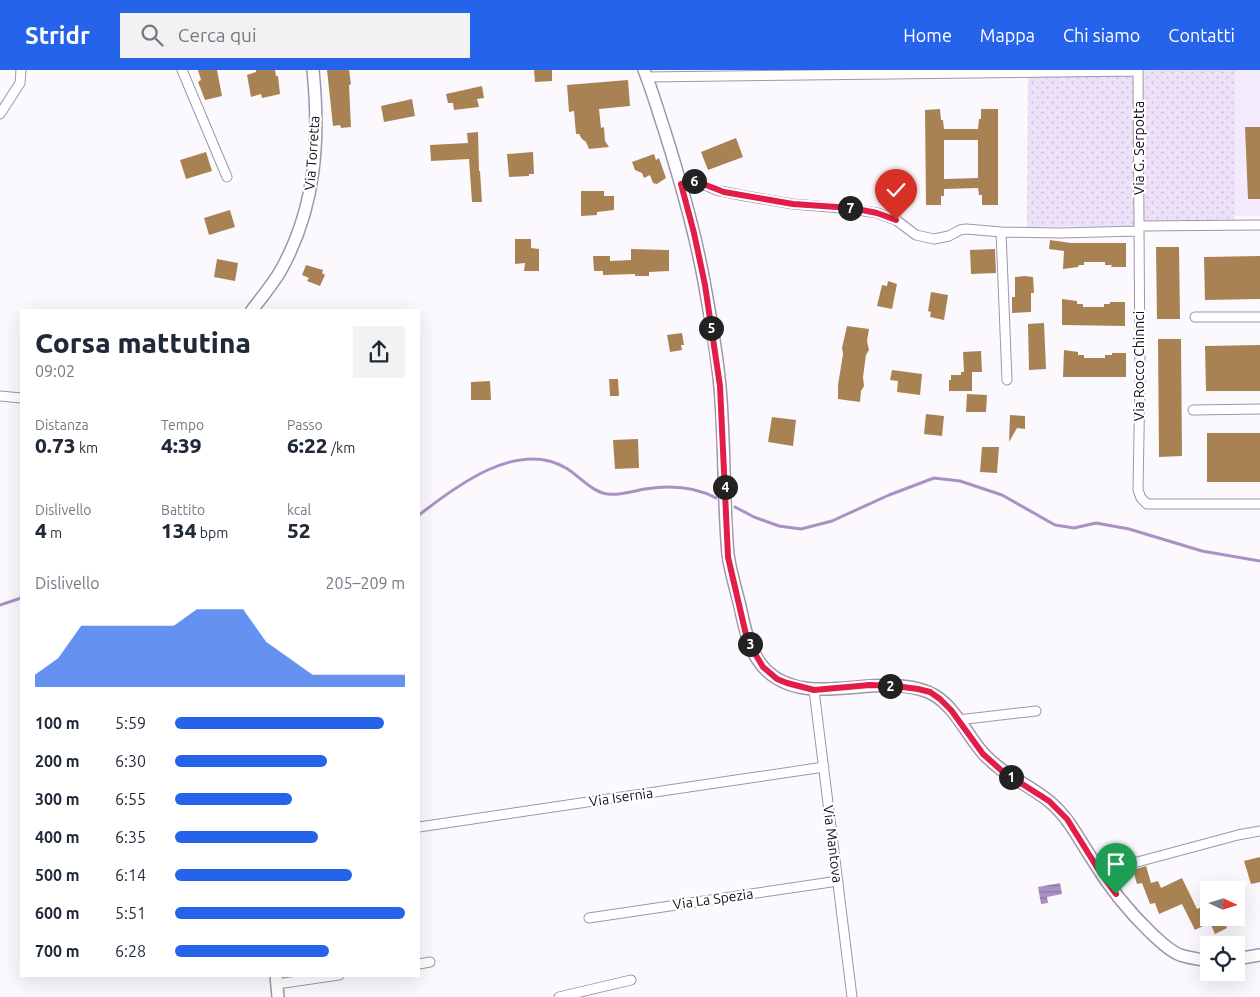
<!DOCTYPE html>
<html lang="it">
<head>
<meta charset="utf-8">
<style>
  :root { --surface:#fff; --page:#f2f2f3; --text:#1f2937; --muted:#747a83; --accent:#2563eb }
  body { margin:0; font-family:Ubuntu,sans-serif; background:var(--page); color:var(--text); height:100vh; display:flex; flex-direction:column; font-size:19px; white-space:nowrap }
  * { box-sizing:border-box; margin:0 }
  p { font-size:16px; color:var(--muted) }
  .icon { flex:none; width:28px; height:28px; fill:none; stroke:currentColor; stroke-width:2; stroke-linecap:round; stroke-linejoin:round }
  .map { position:relative; flex:1; overflow:hidden }
  .sheet { position:absolute; left:20px; top:239px; width:400px; height:668px; display:flex; flex-direction:column; background:var(--surface); border-radius:0px; box-shadow:0 5px 20px #0002 }
  .sheet>* { flex:none }
  .needle { width:32px; rotate:94deg }
  .tools { position:absolute; left:1200px; top:811px; display:grid; gap:10px }
  .tools a { display:grid; place-items:center; width:45px; height:45px; border-radius:0px; background:var(--surface); box-shadow:0 5px 20px #0002; font-size:25px }
  .pin { position:absolute; display:grid; place-items:center; width:42px; height:42px; color:#fff; margin:-51px -21px; border-radius:50% 50% 50% 0; rotate:-45deg; box-shadow:0 0 5px #0007 }
  .pin .icon { rotate:45deg }
  .km { position:absolute; width:25px; height:25px; margin:-12px; border-radius:50%; background:#222; color:#fff; font-size:14px; line-height:25px; text-align:center }
  .round { display:grid; place-items:center; flex:none; width:52px; height:52px; border-radius:0px; background:var(--page) }
  .headline { display:flex; align-items:center; justify-content:space-between; height:85px; padding:0 15px }
  h1 { font-size:28px; font-weight:800; line-height:38px }
  .figures { display:grid; grid-template-columns:repeat(3,1fr); gap:8px; height:85px; padding:5px 15px }
  .figures div { display:grid; align-content:center }
  .figures b { font-size:21px; font-weight:800 }
  .figures small { font-size:14px; font-weight:400 }
  .figures p { font-size:14px }
  .chart { height:140px; padding:10px 15px }
  .chart p { display:flex; justify-content:space-between }
  .chart svg { width:100%; height:90px; margin-top:5px; fill:var(--accent); opacity:.7 }
  ul { padding:0 15px; list-style:none; font-size:16px }
  li { display:grid; grid-template-columns:80px 60px 1fr; align-items:center; height:38px }
  li i { height:12px; border-radius:6px; background:var(--accent) }
  header { display:flex; align-items:center; gap:30px; box-sizing:border-box; height:70px; padding:0 25px; background:var(--accent); color:#fff }
  header strong { font-size:24px }
  nav { display:flex; gap:28px; margin-inline-start:auto; font-size:18px }
  .search { width:350px; height:45px; background:var(--page); display:flex; align-items:center; gap:12px; box-sizing:border-box; padding:0 18px; border-radius:0px; color:var(--muted); font-size:19px }
  .map>svg:first-child { display:block }
</style>
</head>
<body>
<header>
<strong>Stridr</strong>
<div class="search"><svg class="icon" aria-label="search" viewBox="0 0 24 24"><circle cx="10" cy="10" r="6"/><path d="M15 15l6 6"/></svg>Cerca qui</div>
<nav><a>Home</a><a>Mappa</a><a>Chi siamo</a><a>Contatti</a></nav>
</header>
<div class="map">
<svg width="1260" height="927" viewBox="0 0 1260 927">
  <defs>
    <pattern id="grass-dots" width="8" height="8" patternUnits="userSpaceOnUse" patternTransform="scale(1.25)"><rect width="8" height="8" fill="#ede1fa"/><path d="M2 2h.1M6 6h.1" fill="none" stroke="#cac0d6" stroke-width="1.8" stroke-linecap="round"/></pattern>
    <pattern id="water-rules" width="6" height="5" patternUnits="userSpaceOnUse" patternTransform="scale(1.25)"><rect width="6" height="5" fill="#aa91c4"/><path d="M0 2.5h6" fill="none" stroke="#89759e"/></pattern>
  </defs>
  <rect width="100%" height="100%" fill="#fbf9fe"/>
  <!-- built -->
  <path fill="#f4eafe" d="M1235,0H1260V146H1235Z"/>
  <!-- grass -->
  <path fill="url(#grass-dots)" d="M1151,0H1235V155L1027,157L1028,3Z"/>
  <!-- water -->
  <path fill="url(#water-rules)" d="M1060,813L1062,824L1047,827L1048,833L1041,834L1038,817Z"/>
  <g fill="none" stroke-linecap="round" stroke-linejoin="round">
    <!-- stream -->
    <path stroke="#aa91c4" stroke-width="3" d="M735,437L754,447L779,456L801,459L832,451L889,425L934,408L960,411L1002,425L1055,455L1074,458L1096,453L1129,459L1202,481L1260,491
      M419,445C456,416 518,369 566,398C578,405 593,423 608,424C620,426 633,421 645,419C670,415 694,416 716,428
      M0,535L21,528"/>
  </g>
  <!-- building -->
  <path fill="#a98254" fill-rule="evenodd" d="M198,0H217L222,26L205,30L198,12L201,10Z
    M256,0H275L276,6H278L280,24L262,28L261,24L251,27L247,5L256,2Z
    M327,0H349L351,14L349,15L351,57L341,58L340,55L333,56Z
    M534,0H552V11L535,12Z
    M628,10L630,36L599,39L601,58L604,57L605,71L609,77L589,79L586,72L582,69L579,64H576L574,41L569,42L567,15Z
    M482,16L484,28L477,29L479,37L454,40L453,33H448L446,24Z
    M412,29L415,46L384,52L381,36Z
    M940,39L941,50H943L944,59H978L979,49H981V39H998V135H982V125H979L978,118L944,119V126H941V135H926L925,40ZM944,70H978V108L944,109Z
    M1245,57H1260V129H1248Z
    M478,62L479,101H480L482,132H472L469,89L431,91L430,75L468,73L467,63Z
    M736,68L743,87L708,100L701,82Z
    M206,82L212,101L186,109L180,90Z
    M533,82L534,104H529V106L509,107L507,84Z
    M654,84L656,90L659,88L666,108L657,114L653,113L650,105L644,108L642,103L635,100L632,92Z
    M581,121H604V126H614V140L597,142V145L581,146Z
    M230,140L235,157L209,165L204,148Z
    M515,169H531V178L539,179V201H524L525,193L515,194Z
    M1050,170L1071,173H1126V197H1111L1112,195H1105V192H1084V195H1079L1078,197L1063,199L1064,181L1049,179Z
    M1156,177H1179L1180,249H1157Z
    M631,179L669,180V201L649,202V206H635V204L603,205V201H594L593,186H610V191L631,190Z
    M995,179L996,203L971,204L970,180Z
    M1260,186V229L1205,230L1204,187Z
    M217,189L238,193L235,211L214,207Z
    M306,195L323,200L322,203L325,205L320,216L307,211L309,208L302,205Z
    M1024,206L1033,207L1034,223H1031V242L1012,243V227H1015V207Z
    M888,211L897,214L892,239L877,236L882,215L887,216Z
    M931,222L948,225L944,250L930,247L931,242L928,241Z
    M1062,229L1077,231V234H1083V237H1104V234H1110V232H1125V256L1062,255Z
    M1044,253L1046,299L1029,300L1028,254Z
    M847,256L869,259L867,271L869,280L866,285L863,307L864,316L861,321L860,332L838,329V315L843,284L842,278Z
    M682,263L684,275H681L682,280L670,282L667,265Z
    M1158,269H1181L1182,386L1159,387Z
    M1260,275V321H1206L1205,276Z
    M1064,280L1078,282V285H1084V288H1105V285H1112V283H1126V307H1063Z
    M981,281L982,302H972V321H949V310H951V305H961V302H964L963,282Z
    M892,300L922,304L920,325L897,322L898,311L890,310Z
    M609,309H618L619,326H610Z
    M490,311L491,330H471V312Z
    M967,324L987,325L986,342H966Z
    M926,344L944,346L942,366L924,364Z
    M1010,345L1025,346V359L1017,358L1009,372Z
    M772,347L796,350L793,376L768,372Z
    M1207,363H1260V412H1207Z
    M638,369L639,398L615,399L613,370Z
    M982,377H999L997,403L980,402Z
    M1260,787V812L1251,814L1244,791Z
    M1146,796L1151,813L1158,811L1161,818L1182,808L1197,839L1209,834V848H1222L1227,858L1215,864L1209,850V853L1195,860L1182,834L1159,844L1155,833L1150,834L1142,813L1137,814L1133,800Z"/>
  <g fill="none" stroke-linecap="round" stroke-linejoin="round">
    <!-- minor casing -->
    <g stroke="#a095ac" stroke-width="11">
      <path id="minor" d="M182,0L227,107
        M1138,0L1140,308L1138,420L1141,428L1147,434H1260
        M647,7L1138,1
        M0,44L20,13L21,0
        M681,114L692,111L698,112L716,120L740,125L793,134L852,139L877,143L896,150L916,165L934,169L949,166L960,160L966,159L1002,162L1060,163L1139,161
        M1139,156L1260,155
        M1001,162L1007,310
        M1195,247H1260
        M0,326L21,328
        M1193,340L1260,339
        M814,620L852,927
        M958,650L1036,641
        M419,757L824,697
        M1100,802L1238,765L1260,761
        M589,848L838,811
        M419,894L430,892
        M277,914L339,905
        M559,927L631,910"/>
    </g>
    <!-- tertiary casing -->
    <g stroke="#a095ac" stroke-width="14">
      <path id="tertiary" d="M644,0C652,20 658,41 665,62C681,113 696,164 705,217C711,250 717,284 720,317C725,373 723,429 728,484C730,501 736,519 740,536C745,559 749,584 767,601C809,640 878,601 928,622C954,633 965,663 983,683C1002,705 1029,714 1050,732C1068,747 1079,769 1092,789C1109,817 1128,841 1151,863C1160,871 1169,881 1180,885C1189,888 1199,889 1209,891
        M252,240C262,227 273,214 281,200C316,137 320,70 313,0
        M1236,889L1260,885
        M276,905L278,927"/>
    </g>
    <!-- minor -->
    <use href="#minor" stroke="#fff" stroke-width="9"/>
    <!-- tertiary -->
    <use href="#tertiary" stroke="#fff" stroke-width="11"/>
  </g>
  <g fill="none" stroke-linecap="round" stroke-linejoin="round">
    <!-- route casing -->
    <g stroke="#fff" stroke-width="10">
      <path id="route" d="M896,150L877,143L852,138L793,134L724,122L698,112L692,111L681,114L694,163L705,215L720,316L728,487L747,569L757,587L763,597L777,609L787,613L814,620L870,615L895,616L918,619L930,622L940,629L951,640L983,684L1002,701L1049,731L1067,749L1100,802L1116,824"/>
    </g>
    <!-- route -->
    <use href="#route" stroke="#e11d48" stroke-width="6"/>
  </g>
  <g text-anchor="middle" stroke-width="4.5" stroke-linejoin="round" paint-order="stroke">
    <!-- street labels -->
    <g font-size="14" fill="#130e17" stroke="#fff">
      <text transform="translate(1139 78) rotate(-90)" y="5">Via G. Serpotta</text>
      <text transform="translate(312 83) rotate(-86)" y="5">Via Torretta</text>
      <text transform="translate(1139 296) rotate(-90)" y="5">Via Rocco Chinnci</text>
      <text transform="translate(621 727) rotate(-8)" y="5">Via Isernia</text>
      <text transform="translate(833 774) rotate(83)" y="5">Via Mantova</text>
      <text transform="translate(713 829) rotate(-8)" y="5">Via La Spezia</text>
    </g>
  </g>
</svg>
<div class="tools">
<a><svg class="needle" viewBox="-14 -14 28 28"><path d="M0-13l5 13h-10z" fill="#e53935"/><path d="M0 13l5-13h-10z" fill="#747a83"/></svg></a>
<a><svg class="icon" aria-label="locate" viewBox="0 0 24 24"><circle cx="12" cy="12" r="6"/><path d="M12 2v4M12 18v4M2 12h4M18 12h4"/></svg></a>
</div>
<div class="pin" style="left:1116px;top:824px;background:#1e9e55"><svg class="icon" aria-label="arrive" viewBox="0 0 24 24"><path d="M6 21V4h12l-3 4 3 4H6"/></svg></div>
<div class="pin" style="left:896px;top:150px;background:#d93025"><svg class="icon" aria-label="check" viewBox="0 0 24 24"><path d="M5 12l5 5 9-10"/></svg></div>
<b class="km" style="left:1011px;top:707px">1</b>
<b class="km" style="left:890px;top:616px">2</b>
<b class="km" style="left:750px;top:574px">3</b>
<b class="km" style="left:725px;top:417px">4</b>
<b class="km" style="left:711px;top:258px">5</b>
<b class="km" style="left:694px;top:111px">6</b>
<b class="km" style="left:850px;top:138px">7</b>
<section class="sheet">
<div class="headline"><div><h1>Corsa mattutina</h1><p>09:02</p></div><a class="round"><svg class="icon" aria-label="share" viewBox="0 0 24 24"><path d="M12 15V3M7 8l5-5 5 5M5 13v7h14v-7"/></svg></a></div>
<div class="figures">
<div><p>Distanza</p><b>0.73<small> km</small></b></div>
<div><p>Tempo</p><b>4:39</b></div>
<div><p>Passo</p><b>6:22<small> /km</small></b></div>
</div>
<div class="figures">
<div><p>Dislivello</p><b>4<small> m</small></b></div>
<div><p>Battito</p><b>134<small> bpm</small></b></div>
<div><p>kcal</p><b>52</b></div>
</div>
<div class="chart"><p><span>Dislivello</span>205–209 m</p>
<svg viewBox="0 0 160 44" preserveAspectRatio="none"><path d="M0 44V38L10 30L20 14L30 14L40 14L50 14L60 14L70 6L80 6L90 6L100 22L110 30L120 38L130 38L140 38L150 38L160 38V44z"/></svg>
</div>
<ul>
<li><b>100 m</b>5:59<i style="width:91%"></i></li>
<li><b>200 m</b>6:30<i style="width:66%"></i></li>
<li><b>300 m</b>6:55<i style="width:51%"></i></li>
<li><b>400 m</b>6:35<i style="width:62%"></i></li>
<li><b>500 m</b>6:14<i style="width:77%"></i></li>
<li><b>600 m</b>5:51<i style="width:100%"></i></li>
<li><b>700 m</b>6:28<i style="width:67%"></i></li>
</ul>
</section>
</div>
</body>
</html>
